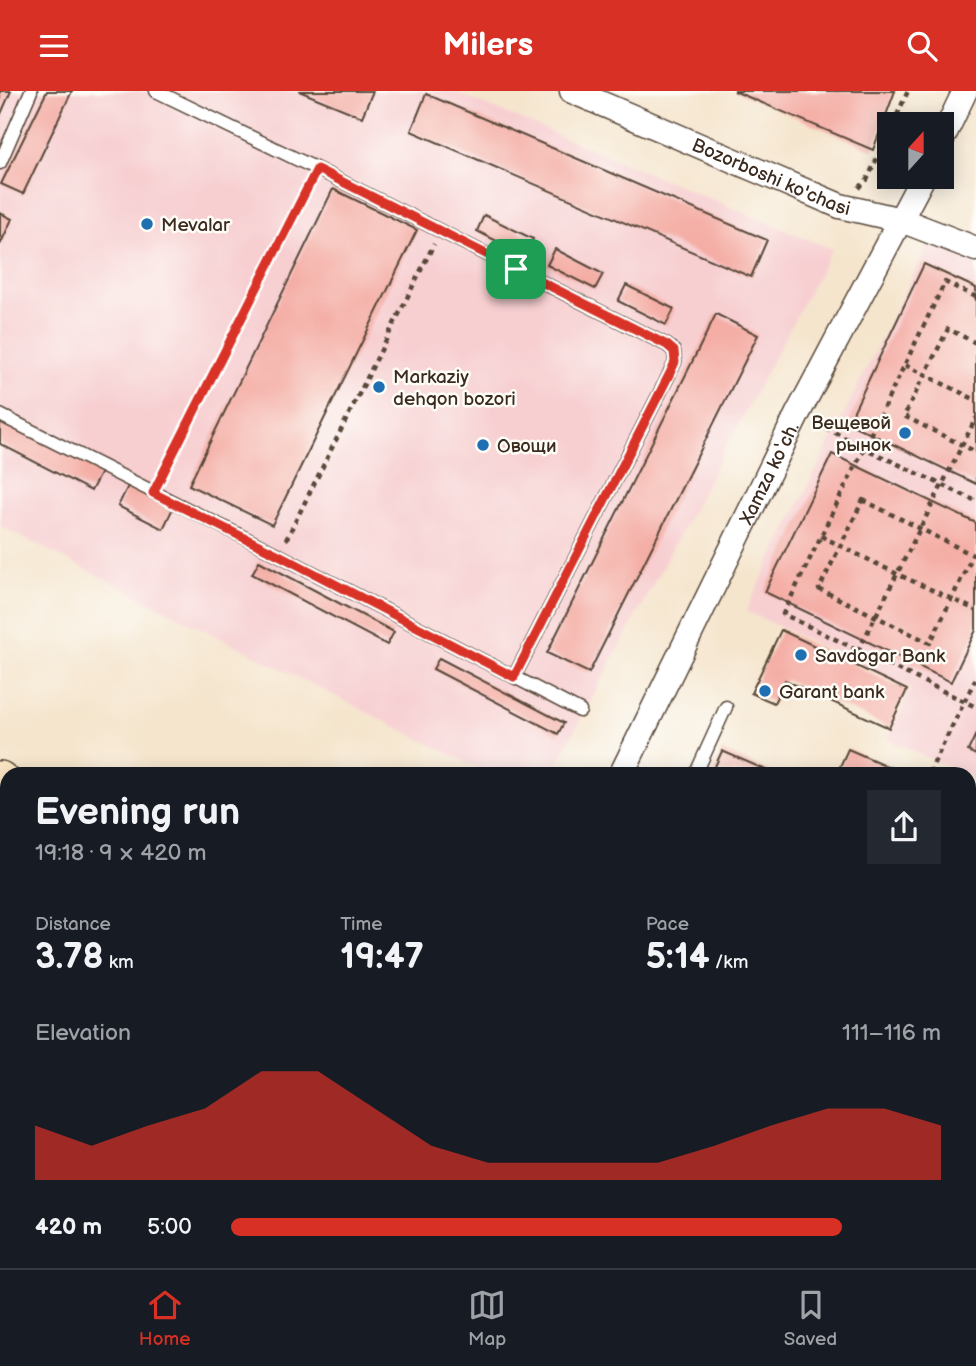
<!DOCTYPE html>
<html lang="en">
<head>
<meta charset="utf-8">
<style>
  :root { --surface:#171b24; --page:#242831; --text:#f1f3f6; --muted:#9ea1a6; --line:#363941; --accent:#d93025 }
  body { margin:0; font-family:"Balsamiq Sans",sans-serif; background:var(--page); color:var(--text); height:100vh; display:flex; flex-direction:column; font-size:26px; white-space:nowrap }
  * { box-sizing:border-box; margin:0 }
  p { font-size:23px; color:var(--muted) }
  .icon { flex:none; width:38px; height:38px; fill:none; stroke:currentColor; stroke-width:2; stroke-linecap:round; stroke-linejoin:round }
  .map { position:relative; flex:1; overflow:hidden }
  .panel { position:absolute; left:0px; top:676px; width:976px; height:502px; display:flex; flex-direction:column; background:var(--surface); border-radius:21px 21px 0 0; box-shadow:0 4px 18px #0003 }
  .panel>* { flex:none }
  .needle { width:46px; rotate:21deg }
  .fabs { position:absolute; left:877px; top:21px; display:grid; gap:14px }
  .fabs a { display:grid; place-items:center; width:77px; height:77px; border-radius:0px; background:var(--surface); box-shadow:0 4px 18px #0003; font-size:35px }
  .pin { position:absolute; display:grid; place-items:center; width:60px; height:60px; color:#fff; margin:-30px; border-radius:14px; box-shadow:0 4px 10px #0006 }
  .round { display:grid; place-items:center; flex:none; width:74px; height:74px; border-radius:0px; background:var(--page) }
  .head { display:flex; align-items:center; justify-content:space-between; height:119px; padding:0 35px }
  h1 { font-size:38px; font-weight:700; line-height:52px }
  .metrics { display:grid; grid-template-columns:repeat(3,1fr); gap:10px; height:119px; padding:7px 35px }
  .metrics div { display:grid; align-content:center }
  .metrics b { font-size:35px; font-weight:700 }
  .metrics small { font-size:19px; font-weight:400 }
  .metrics p { font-size:19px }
  .chart { height:196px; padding:14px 35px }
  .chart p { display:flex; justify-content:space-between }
  .chart svg { width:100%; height:126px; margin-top:7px; fill:var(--accent); opacity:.7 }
  ul { padding:0 35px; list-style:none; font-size:23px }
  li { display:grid; grid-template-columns:112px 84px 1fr; align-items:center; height:52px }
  li i { height:18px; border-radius:9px; background:var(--accent) }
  header { display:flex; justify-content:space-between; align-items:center; height:91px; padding:0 35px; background:var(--accent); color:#fff; font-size:32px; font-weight:700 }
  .tabs { display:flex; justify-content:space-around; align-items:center; height:98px; border-top:2px solid var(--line); background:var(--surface); font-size:19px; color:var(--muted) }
  .tabs a { display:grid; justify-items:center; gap:4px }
  .tabs .active { color:var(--accent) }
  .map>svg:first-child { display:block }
</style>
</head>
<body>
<header><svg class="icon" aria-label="menu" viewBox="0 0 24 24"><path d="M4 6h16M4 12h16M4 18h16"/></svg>Milers<svg class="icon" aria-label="search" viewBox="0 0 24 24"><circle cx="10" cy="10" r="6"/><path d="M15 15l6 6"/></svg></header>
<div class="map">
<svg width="976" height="1177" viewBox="0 0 976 1177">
  <rect width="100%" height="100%" fill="#fdfcf7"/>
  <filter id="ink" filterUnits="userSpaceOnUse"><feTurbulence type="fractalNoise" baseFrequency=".0143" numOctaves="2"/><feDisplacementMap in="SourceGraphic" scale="14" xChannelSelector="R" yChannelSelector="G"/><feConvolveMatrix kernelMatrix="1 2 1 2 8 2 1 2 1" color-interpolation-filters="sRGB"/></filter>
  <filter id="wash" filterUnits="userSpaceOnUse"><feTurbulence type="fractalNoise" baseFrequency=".00686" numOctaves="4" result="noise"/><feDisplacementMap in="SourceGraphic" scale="28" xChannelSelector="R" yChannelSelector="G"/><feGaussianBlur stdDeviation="1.57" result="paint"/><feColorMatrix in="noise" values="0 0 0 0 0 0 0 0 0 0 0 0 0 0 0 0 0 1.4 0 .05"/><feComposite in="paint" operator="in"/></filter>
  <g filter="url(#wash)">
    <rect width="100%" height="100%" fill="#f5e5cd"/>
    <!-- built -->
    <path fill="#f7cfd1" d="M0,0H452L832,158L552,682H487L0,435Z
      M933,144L976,163V690L970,687V682H960L887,648L911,598L746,520Z"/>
    <g id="blocks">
      <!-- building -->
      <path fill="#f4aea6" d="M0,0H11L0,25Z
        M47,0H72L23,103L1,93Z
        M299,0H373L362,26Z
        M734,0H895L873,59Z
        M426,3L767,149L751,186L411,40Z
        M333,98L417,139L272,434L189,394Z
        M0,122L12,128L0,154Z
        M484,124L533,148L524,164L477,140Z
        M555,158L603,183L595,198L547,174Z
        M924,173L976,197V393L848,332Z
        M626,194L674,218L666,234L618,210Z
        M716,223L758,244L589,582L547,562Z
        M0,327L102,379L91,400L0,353Z
        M832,363L976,432V539L951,591L765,501Z
        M129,393L174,415L163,438L118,415Z
        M259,470L394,541L387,554L252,483Z
        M781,539L907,599L889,637L785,589L774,612L751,602Z
        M439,567L564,632L558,643L433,578Z
        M976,643V664L968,660Z
        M848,658L894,678L892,682H837Z
        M722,660L773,682H712Z
        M976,735V773L970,770V751Z
        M0,845L7,851V937L0,945Z
        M970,982L976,984V1177H947L932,1171H970Z
        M463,1171H522L519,1177H460Z
        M635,1171H684L681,1177H632Z"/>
    </g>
  </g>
  <g filter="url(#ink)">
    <use href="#blocks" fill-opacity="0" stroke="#574638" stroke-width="2"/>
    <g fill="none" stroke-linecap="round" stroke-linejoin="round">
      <!-- service casing -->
      <g stroke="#574638" stroke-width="15">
        <path id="service" d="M156,0L317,78L667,254L674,260L675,271L670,282L514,586
          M0,72L31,0
          M0,324L279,464L580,620
          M696,682L726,616
          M970,896L976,899
          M874,1171L890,1177
          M579,1177L581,1171"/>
      </g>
      <!-- minor casing -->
      <g stroke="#574638" stroke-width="27">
        <g id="minor">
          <path id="s1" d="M572,0L840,115L901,129L976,158"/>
          <path d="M942,48L965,0"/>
          <path id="s2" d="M622,682L798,322L923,86"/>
          <path d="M970,912L976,915"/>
        </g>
      </g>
      <!-- secondary casing -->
      <g stroke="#574638" stroke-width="38">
        <path id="secondary" d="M0,688L7,694
          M0,733L7,739
          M335,1171L338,1177
          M375,1171L377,1177"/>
      </g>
      <!-- path -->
      <path stroke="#574638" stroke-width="4.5" stroke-dasharray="5 5" stroke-linecap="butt" d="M893,33L908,0
        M859,97L867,89L889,41
        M976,206L945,191L783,523L976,616
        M976,252L948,238L904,325L976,361
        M905,274L976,309
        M817,332L864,357L976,410
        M161,387L310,92
        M863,409L973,464L930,552L819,498Z
        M821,445L897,483L976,519
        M286,449L434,153
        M858,560L976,327
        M929,682L976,587"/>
      <!-- service -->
      <use href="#service" stroke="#fff" stroke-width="12"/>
      <!-- minor -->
      <use href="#minor" stroke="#fff" stroke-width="24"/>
      <!-- secondary -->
      <use href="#secondary" stroke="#fbe6c4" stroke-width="35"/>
    </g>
  </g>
  <g fill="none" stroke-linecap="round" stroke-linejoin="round" filter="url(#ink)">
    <!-- route casing -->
    <g stroke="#fff" stroke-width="14">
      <path id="route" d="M317,78L667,254L674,260L675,271L670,282L514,586L279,464L153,402Z"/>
    </g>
    <!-- route -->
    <use href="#route" stroke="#d93025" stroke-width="9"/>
  </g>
  <!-- markers -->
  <g fill="#1f6fb2" stroke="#fdfcf7" stroke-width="2.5">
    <circle cx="147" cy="133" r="7"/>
    <circle cx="379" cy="296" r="7"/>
    <circle cx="905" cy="342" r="7"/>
    <circle cx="483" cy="354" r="7"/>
    <circle cx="801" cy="564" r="7"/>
    <circle cx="765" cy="600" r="7"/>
  </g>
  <g text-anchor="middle" stroke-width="5" stroke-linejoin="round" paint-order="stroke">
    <!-- street labels -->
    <g font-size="19" fill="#3b2a1e" stroke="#fdfcf7">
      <text dy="7" stroke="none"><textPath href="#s1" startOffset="217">Bozorboshi ko'chasi</textPath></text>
      <text dy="7" stroke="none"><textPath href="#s2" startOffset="334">Xamza ko‘ch.</textPath></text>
    </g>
    <!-- poi labels -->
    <g font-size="19" fill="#3b2a1e" stroke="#fdfcf7" text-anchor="start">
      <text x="161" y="140">Mevalar</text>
      <text x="393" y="292">Markaziy<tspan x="393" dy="22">dehqon bozori</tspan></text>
      <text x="891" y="338" text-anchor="end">Вещевой<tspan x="891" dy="22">рынок</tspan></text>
      <text x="497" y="361">Овощи</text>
      <text x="815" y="571">Savdogar Bank</text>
      <text x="779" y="607">Garant bank</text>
    </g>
  </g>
</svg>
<div class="fabs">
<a><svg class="needle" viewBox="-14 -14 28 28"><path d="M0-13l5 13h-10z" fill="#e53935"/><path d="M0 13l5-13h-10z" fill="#9ea1a6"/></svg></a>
</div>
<div class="pin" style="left:516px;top:178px;background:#1e9e55"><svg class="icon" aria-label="arrive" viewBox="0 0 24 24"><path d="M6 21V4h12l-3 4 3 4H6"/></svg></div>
<section class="panel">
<div class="head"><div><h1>Evening run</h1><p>19:18 · 9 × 420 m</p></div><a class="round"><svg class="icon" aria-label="share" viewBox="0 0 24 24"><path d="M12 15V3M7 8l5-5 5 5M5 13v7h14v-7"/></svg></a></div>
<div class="metrics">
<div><p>Distance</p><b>3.78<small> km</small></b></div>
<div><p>Time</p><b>19:47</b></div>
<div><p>Pace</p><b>5:14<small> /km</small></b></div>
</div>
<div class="chart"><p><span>Elevation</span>111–116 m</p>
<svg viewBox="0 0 160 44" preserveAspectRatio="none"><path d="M0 44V25L10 32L20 25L30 19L40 6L50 6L60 19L70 32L80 38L90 38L100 38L110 38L120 32L130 25L140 19L150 19L160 25V44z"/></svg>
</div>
<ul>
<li><b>420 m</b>5:00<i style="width:86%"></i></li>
</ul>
</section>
</div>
<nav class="tabs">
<a class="active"><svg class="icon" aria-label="home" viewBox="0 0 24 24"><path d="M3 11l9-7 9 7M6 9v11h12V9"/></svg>Home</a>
<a><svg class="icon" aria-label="map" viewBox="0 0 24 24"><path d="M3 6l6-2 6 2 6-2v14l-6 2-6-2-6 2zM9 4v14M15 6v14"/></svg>Map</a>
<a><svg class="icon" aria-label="saved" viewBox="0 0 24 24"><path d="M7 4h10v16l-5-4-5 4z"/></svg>Saved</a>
</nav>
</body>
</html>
